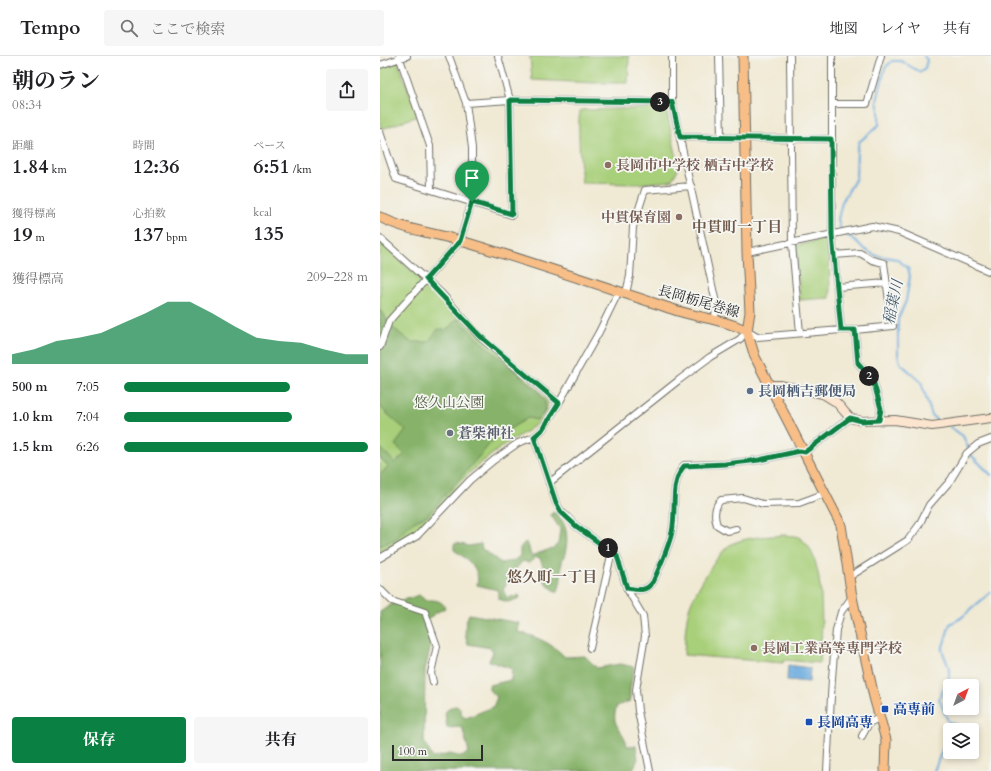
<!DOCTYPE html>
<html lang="ja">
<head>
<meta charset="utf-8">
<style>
  :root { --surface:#fff; --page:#f6f6f6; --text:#202124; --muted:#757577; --line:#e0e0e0; --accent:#0b8043 }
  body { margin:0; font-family:Cardo,"Noto Serif JP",serif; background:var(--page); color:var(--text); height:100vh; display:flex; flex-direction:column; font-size:15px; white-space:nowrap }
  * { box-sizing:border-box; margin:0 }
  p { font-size:13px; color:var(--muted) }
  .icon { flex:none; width:22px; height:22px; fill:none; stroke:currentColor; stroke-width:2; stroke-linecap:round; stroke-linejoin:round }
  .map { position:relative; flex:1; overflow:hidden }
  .drawer { display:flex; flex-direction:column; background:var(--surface); width:380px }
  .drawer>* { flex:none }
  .needle { width:26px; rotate:41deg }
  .tools { position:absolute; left:563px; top:623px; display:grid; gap:8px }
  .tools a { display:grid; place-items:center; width:36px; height:36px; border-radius:4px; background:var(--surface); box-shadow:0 2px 6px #0003; font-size:20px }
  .scale { position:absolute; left:12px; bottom:10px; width:91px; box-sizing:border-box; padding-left:4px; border:2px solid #2b2b2b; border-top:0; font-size:11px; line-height:14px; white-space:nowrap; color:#2b2b2b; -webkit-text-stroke:3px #f6f6f2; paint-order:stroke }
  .pin { position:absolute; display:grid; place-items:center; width:34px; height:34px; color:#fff; margin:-41px -17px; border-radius:50% 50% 50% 0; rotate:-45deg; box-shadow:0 0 4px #0007 }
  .pin .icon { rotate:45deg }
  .km { position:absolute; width:20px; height:20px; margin:-10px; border-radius:50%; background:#222; color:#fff; font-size:11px; line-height:20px; text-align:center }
  .round { display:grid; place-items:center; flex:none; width:42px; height:42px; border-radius:4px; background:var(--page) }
  .summary { display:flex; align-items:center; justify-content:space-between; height:68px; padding:0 12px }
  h1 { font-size:22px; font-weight:700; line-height:30px }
  .figures { display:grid; grid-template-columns:repeat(3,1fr); gap:6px; height:68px; padding:4px 12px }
  .figures div { display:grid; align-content:center }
  .figures b { font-size:20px; font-weight:700 }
  .figures small { font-size:11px; font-weight:400 }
  .figures p { font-size:11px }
  .chart { height:112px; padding:8px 12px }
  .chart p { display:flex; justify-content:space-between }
  .chart svg { width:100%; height:72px; margin-top:4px; fill:var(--accent); opacity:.7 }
  .primary-button { display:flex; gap:8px; margin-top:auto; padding:8px 12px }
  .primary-button a { flex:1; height:46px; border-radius:4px; background:var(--accent); color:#fff; font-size:16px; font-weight:700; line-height:46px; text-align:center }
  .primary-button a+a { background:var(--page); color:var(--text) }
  ul { padding:0 12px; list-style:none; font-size:13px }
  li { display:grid; grid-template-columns:64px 48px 1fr; align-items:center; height:30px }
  li i { height:10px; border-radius:5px; background:var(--accent) }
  header { display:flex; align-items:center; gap:24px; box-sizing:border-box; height:56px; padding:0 20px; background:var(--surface); border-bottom:1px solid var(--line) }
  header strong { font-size:19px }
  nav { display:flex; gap:22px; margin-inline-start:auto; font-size:14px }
  .search { width:280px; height:36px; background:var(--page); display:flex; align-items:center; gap:10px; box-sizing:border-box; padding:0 14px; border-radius:4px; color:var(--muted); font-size:15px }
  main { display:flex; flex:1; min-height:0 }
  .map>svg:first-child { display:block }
</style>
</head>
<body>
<header>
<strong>Tempo</strong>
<div class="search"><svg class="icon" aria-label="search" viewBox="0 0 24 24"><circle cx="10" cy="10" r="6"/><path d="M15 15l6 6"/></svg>ここで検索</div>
<nav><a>地図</a><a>レイヤ</a><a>共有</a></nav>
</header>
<main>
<section class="drawer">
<div class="summary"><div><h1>朝のラン</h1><p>08:34</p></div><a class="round"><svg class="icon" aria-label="share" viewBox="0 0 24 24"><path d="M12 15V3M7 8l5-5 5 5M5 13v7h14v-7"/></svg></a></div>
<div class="figures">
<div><p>距離</p><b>1.84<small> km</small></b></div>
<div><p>時間</p><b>12:36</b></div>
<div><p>ペース</p><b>6:51<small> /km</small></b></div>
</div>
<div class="figures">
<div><p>獲得標高</p><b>19<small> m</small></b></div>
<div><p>心拍数</p><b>137<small> bpm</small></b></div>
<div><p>kcal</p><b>135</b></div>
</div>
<div class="chart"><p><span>獲得標高</span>209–228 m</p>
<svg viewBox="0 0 160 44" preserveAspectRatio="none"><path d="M0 44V38L10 35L20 30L30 28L40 25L50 19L60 13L70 6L80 6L90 13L100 21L110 28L120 30L130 31L140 35L150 38L160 38V44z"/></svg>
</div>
<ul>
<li><b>500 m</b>7:05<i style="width:68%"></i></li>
<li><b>1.0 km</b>7:04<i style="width:69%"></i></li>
<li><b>1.5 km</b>6:26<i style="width:100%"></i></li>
</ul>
<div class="primary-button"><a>保存</a><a>共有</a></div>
</section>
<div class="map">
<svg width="611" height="715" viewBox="0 0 611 715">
  <rect width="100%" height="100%" fill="#f6f6f2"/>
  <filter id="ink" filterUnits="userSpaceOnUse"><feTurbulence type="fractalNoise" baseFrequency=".025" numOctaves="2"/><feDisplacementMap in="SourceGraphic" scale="8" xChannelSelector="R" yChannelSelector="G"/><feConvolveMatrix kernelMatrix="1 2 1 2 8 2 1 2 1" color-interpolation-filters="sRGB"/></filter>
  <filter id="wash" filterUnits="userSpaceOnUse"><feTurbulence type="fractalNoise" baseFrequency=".012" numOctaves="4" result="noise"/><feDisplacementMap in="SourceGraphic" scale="16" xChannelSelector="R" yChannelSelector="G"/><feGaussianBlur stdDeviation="0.9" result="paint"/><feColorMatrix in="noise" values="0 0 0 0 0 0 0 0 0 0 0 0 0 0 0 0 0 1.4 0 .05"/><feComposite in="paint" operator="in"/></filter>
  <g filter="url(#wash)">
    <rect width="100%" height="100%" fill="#f0e9d3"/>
    <!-- green -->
    <path fill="#a8cf79" stroke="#6a7d52" d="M150,0H249L248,27H214L152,24Z
      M18,6L38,60L2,73L0,68V12Z
      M286,52L299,112L291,125L256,128L202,127C201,115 196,60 201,54Z
      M445,183L449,185L450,242L420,244L415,190Z
      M0,185L159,334L168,347C165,371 136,379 119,393C108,402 96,410 86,420C73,434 61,450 48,463C34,477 17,487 0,496Z
      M404,479C409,480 416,479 420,482C447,499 442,577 440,607L404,604L403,607L304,599C305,584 305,568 309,553C312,540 339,495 350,489C366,480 387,481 404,479Z"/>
    <!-- forest -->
    <path fill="#86b269" stroke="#586e4a" d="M0,254L12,271L31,286H48L58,273L66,274L77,263L80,264L97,282L158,335L165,346V355L157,364L148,362L116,381L48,459L32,467L17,482L0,490V419L8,410L0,402V391L15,407L25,398L15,389L26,374L4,355L0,349Z
      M173,456C187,464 189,482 185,497C185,500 182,503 182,506C180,516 183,527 177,536L167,529L164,524C169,516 162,511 160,502L156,501L149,507L143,505C134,514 128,523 123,534L127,542L138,539L140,542L128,546L119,543L118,534L97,529C101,511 86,503 74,494V488L77,487L89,490L101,488L102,493L121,507L133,505L140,500V492L145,486L148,488L151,500L173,492L178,488L180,473L171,459Z
      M39,539L45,544C53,544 62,543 65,552L54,558L45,567L51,589L45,614L44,686L53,702L70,698L82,701L89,696L82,671L67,672L65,656L71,651L76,650L80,652L82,660L86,662L113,651L117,641L109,634V629L131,624L132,613L109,605L113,596L111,592L88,588C84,577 84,569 89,558L139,567L138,576C158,581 171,587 185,601L205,600L217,612L240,608L254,611L250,633V645L237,650C229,671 244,672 247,690H256L258,703L252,715H0V556L12,548Z"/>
    <!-- water -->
    <path fill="#6aabde" stroke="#4a6b84" d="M408,609L430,612L429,626L407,624Z"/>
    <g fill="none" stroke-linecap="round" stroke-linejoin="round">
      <!-- stream -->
      <path stroke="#6aabde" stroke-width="2" d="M544,0L547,4L545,12L540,16L521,5H512L505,12L497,45L499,54V69L479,86L477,95L476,122L462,146L458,163L460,172L466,179L475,184L484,193L494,199L517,203L528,212L530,220L526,245L518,263V299L520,307L541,326L552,360L559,366
        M570,371L583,380L591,399L611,419
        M579,674L578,670L568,665L559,643L569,621V612L562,594L570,568L581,562L611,536
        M554,715L563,692L570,684"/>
    </g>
  </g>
  <g filter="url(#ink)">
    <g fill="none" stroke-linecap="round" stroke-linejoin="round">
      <!-- minor casing -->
      <g stroke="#706e66" stroke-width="8">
        <path id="minor" d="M19,0L50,90L51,133
          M292,0V46L336,247L335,264
          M339,0L341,81
          M410,0L412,188L420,277
          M0,9L27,0
          M86,47L130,44L292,46
          M452,48H487L501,0
          M0,76L16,123L132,159L130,44L118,0
          M300,81L451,83
          M0,182L61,237L100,281L179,347
          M367,196L492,170L519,176L611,216
          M454,199L480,197L492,204L504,207L509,245
          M457,231L507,227
          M246,237L250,220L253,171L265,134L311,130
          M461,274H475L478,307L493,324L501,353L499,364
          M475,274L513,270
          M0,291L9,265L80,185L92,145V92L86,47L69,0
          M154,381L176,447L181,455L196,470L237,500L247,533L263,560L265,580L256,634L258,655L270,715
          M169,427L299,324L330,301L360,283L367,275L377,281L461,274L452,179V0
          M356,473L347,475L337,469C334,461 334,450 341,444L363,442L383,448L419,447L446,437
          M0,502L37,480L90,424L114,404L138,387L154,381L162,374L179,347L219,276L239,235
          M469,521L528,484L539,469L549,449L570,425L587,397L598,388L611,383
          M0,533L12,545L45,556L57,590L51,617L53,626
          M247,533C258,534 266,536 273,526C280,510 288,493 292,476C297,453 289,430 304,409L345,408L379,404L420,395L425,396L470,362
          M210,592L232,495
          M482,680L489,667L501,661
          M447,715L452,622L456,574L461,556L472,541"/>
      </g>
      <!-- secondary casing -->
      <g stroke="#706e66" stroke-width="10">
        <path id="secondary" d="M390,329H400L443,338L456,346L470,362L482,365L515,364L552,370L611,362"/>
      </g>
      <!-- primary casing -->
      <g stroke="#706e66" stroke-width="11">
        <path id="primary" d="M363,0L367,196L370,256L367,275
          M0,161C24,174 55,177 81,185C152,206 222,230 292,253C317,262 344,263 367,275L375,301L461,469L472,541L494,641L506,684L505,715"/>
      </g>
      <!-- minor -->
      <use href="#minor" stroke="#fff" stroke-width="6"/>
      <!-- secondary -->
      <use href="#secondary" stroke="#fce5cf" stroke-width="8"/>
      <!-- primary -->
      <use href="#primary" stroke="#f7be87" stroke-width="9"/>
    </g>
  </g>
  <g fill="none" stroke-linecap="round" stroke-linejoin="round" filter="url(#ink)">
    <!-- route casing -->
    <g stroke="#fff" stroke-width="8">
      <path id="route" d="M130,44L292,46L300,81L451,83L452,179L461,274H475L478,307L493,324L501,353L499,364L482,365L470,362L425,396L420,395L379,404L345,408L304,410C289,429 297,453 292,476C288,493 280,510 273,526C266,536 258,534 247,532L237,500L196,470L181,456L176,447L154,381L162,374L179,347L100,280L46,223L80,185L92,146L132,158Z"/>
    </g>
    <!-- route -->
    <use href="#route" stroke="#0b8043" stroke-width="5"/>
  </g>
  <!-- markers -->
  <g fill="#8d6e63" stroke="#f6f6f2" stroke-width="1.5">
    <circle cx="228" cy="109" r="4"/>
    <circle cx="299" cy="161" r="4"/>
    <circle cx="374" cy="592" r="4"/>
  </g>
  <circle fill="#5c6f8a" stroke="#f6f6f2" stroke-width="1.5" cx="370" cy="335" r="4"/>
  <circle fill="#6b7280" stroke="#f6f6f2" stroke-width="1.5" cx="70" cy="377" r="4"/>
  <g fill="#1a4fb4" stroke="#f6f6f2" stroke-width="1.5">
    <rect x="501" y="649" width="8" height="8" rx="2"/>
    <rect x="425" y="662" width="8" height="8" rx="2"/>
  </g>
  <g text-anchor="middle" stroke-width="3.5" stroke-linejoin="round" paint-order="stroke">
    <!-- education labels -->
    <g font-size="14" font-weight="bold" fill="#785e54" stroke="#f6f6f2" text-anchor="start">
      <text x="236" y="114">長岡市中学校 栖吉中学校</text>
      <text x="291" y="166" text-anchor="end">中貫保育園</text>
      <text x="382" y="597">長岡工業高等専門学校</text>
    </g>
    <!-- street labels -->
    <g font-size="14" fill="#2b2b2b" stroke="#f6f6f2">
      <text transform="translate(319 245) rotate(16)" y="5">長岡栃尾巻線</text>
    </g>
    <!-- service labels -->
    <g font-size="14" font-weight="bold" fill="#4e5e75" stroke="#f6f6f2" text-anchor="start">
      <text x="378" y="340">長岡栖吉郵便局</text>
    </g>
    <!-- park labels -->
    <g font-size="14" fill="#505c42" stroke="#f6f6f2">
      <text x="69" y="351">悠久山公園</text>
    </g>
    <!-- worship labels -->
    <g font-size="14" font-weight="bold" fill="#5b616d" stroke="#f6f6f2" text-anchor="start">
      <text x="78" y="382">蒼柴神社</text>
    </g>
    <!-- transit labels -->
    <g font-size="14" font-weight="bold" fill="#164399" stroke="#f6f6f2" text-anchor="start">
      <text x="513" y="658">高専前</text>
      <text x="437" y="671">長岡高専</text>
    </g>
    <!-- neighbourhood labels -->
    <g font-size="15" font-weight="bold" fill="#6f5a49" stroke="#f6f6f2">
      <text x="357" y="176">中貫町一丁目</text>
      <text x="172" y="526">悠久町一丁目</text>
    </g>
    <!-- water labels -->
    <g font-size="15" font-style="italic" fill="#41586a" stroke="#f6f6f2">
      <text transform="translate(513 246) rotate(-78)" y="5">稲葉川</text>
    </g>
  </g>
</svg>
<div class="tools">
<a><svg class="needle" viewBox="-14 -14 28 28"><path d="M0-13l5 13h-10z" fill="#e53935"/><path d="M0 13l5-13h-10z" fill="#757577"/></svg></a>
<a><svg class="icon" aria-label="layers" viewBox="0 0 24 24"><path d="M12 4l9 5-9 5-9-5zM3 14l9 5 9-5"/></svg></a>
</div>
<div class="scale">100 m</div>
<div class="pin" style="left:92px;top:146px;background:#1e9e55"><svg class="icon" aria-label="arrive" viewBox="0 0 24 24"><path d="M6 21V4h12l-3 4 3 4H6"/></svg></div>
<b class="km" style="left:228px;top:492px">1</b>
<b class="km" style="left:489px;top:320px">2</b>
<b class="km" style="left:280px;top:46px">3</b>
</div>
</main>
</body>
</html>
